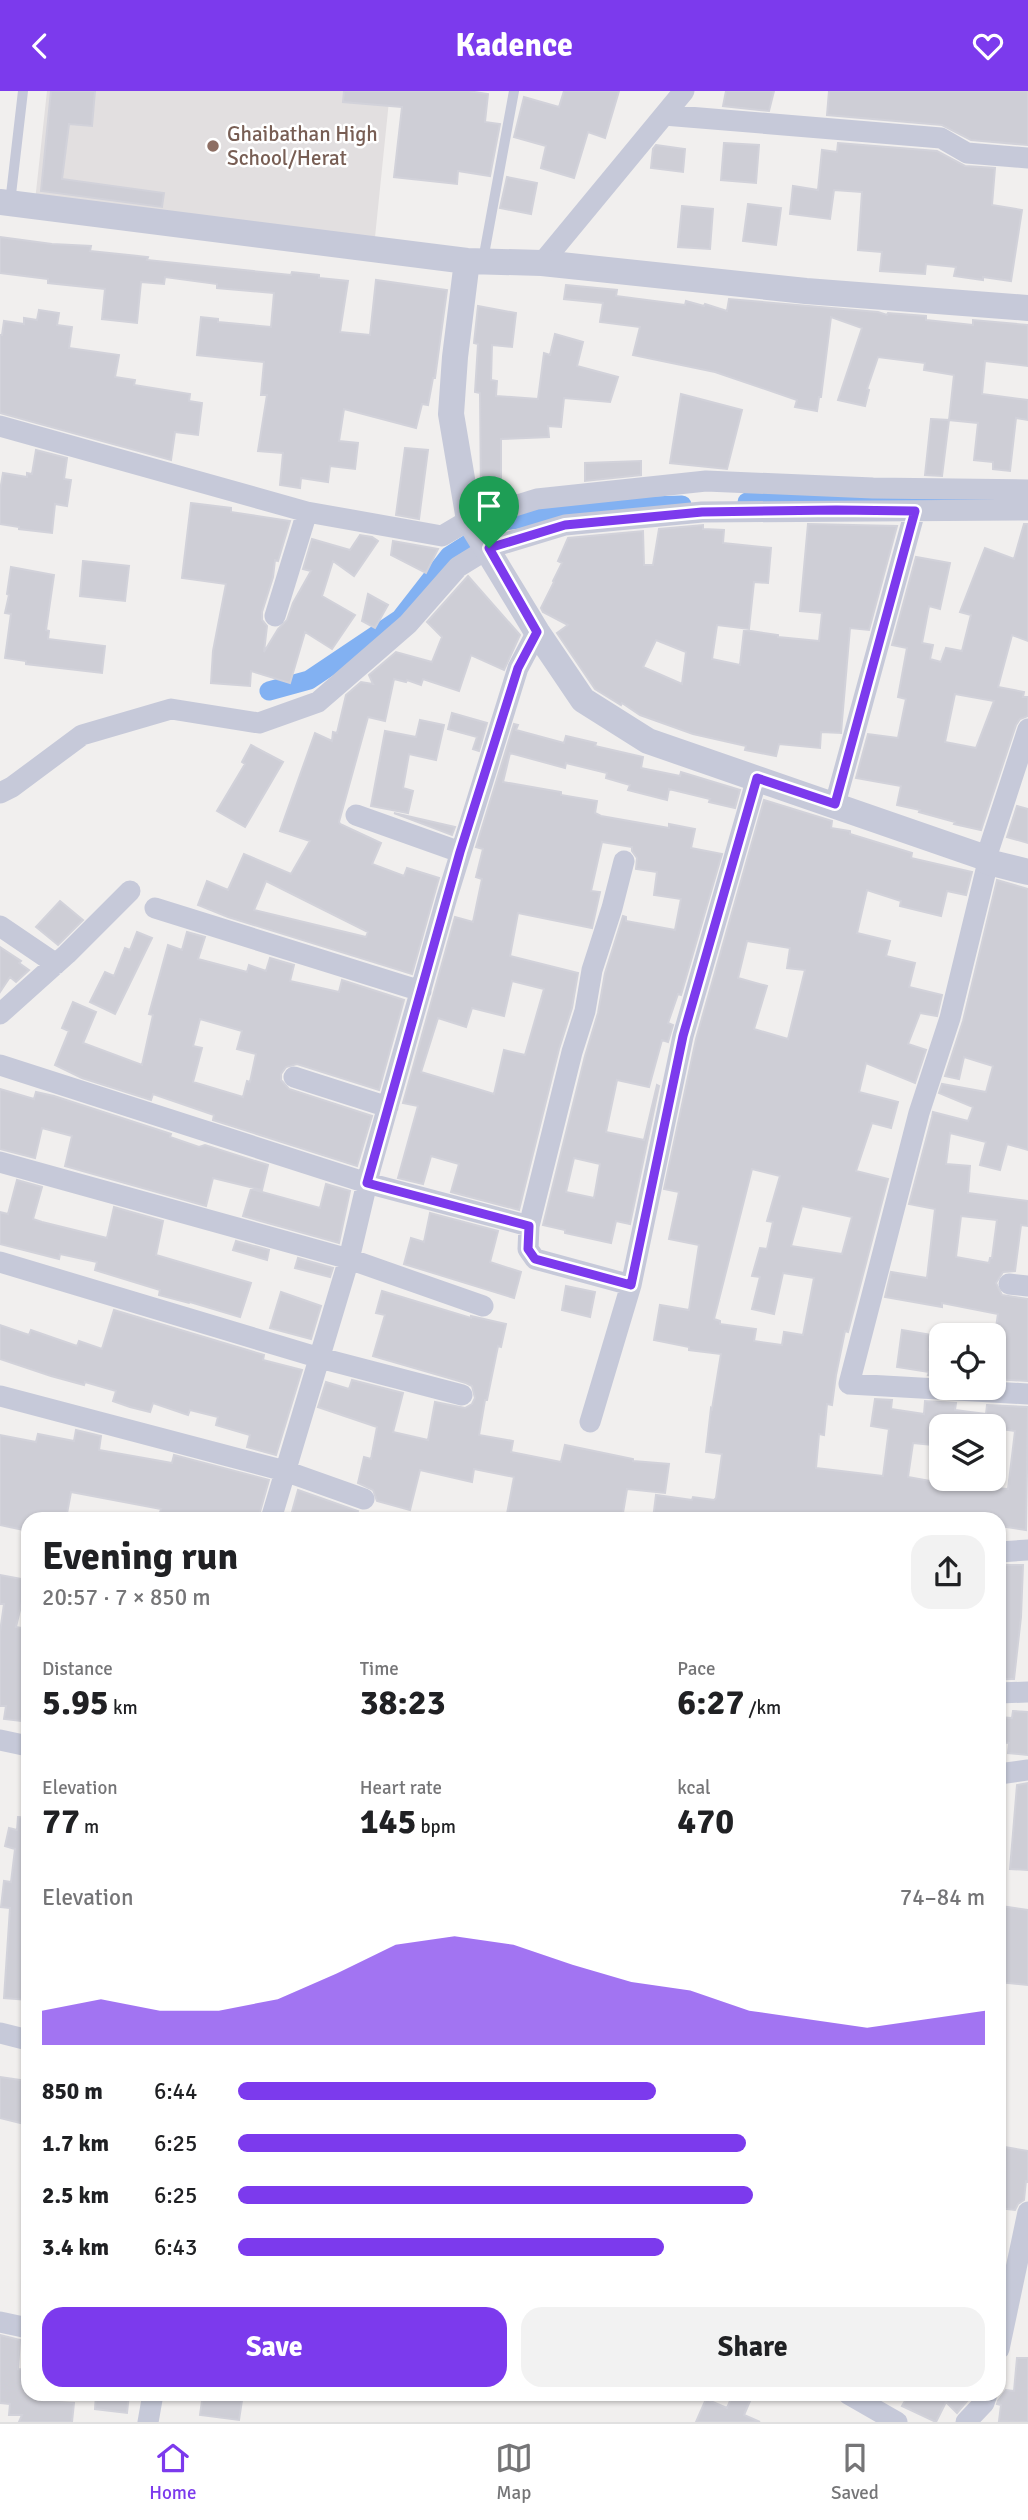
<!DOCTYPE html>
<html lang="en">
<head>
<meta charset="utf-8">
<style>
  :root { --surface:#fff; --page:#f2f2f2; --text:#202124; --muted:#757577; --line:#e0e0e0; --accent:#7c3aed }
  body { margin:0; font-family:Signika,sans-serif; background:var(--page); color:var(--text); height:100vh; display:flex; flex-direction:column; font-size:26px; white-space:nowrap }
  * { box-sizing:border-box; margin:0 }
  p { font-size:23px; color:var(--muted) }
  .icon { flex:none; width:38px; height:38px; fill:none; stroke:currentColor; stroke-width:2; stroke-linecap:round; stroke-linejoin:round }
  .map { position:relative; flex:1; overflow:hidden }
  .panel { position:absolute; left:21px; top:1421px; width:985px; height:889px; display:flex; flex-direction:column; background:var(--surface); border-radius:21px; box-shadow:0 2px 5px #0004 }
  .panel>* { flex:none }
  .tools { position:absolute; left:929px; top:1232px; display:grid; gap:14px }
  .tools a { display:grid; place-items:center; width:77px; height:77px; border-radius:14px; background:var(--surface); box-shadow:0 2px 5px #0004; font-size:35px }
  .pin { position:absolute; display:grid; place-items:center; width:60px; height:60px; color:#fff; margin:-72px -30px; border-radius:50% 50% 50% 0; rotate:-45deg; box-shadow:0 0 7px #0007 }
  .pin .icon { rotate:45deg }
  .round { display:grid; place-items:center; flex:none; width:74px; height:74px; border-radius:21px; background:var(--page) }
  .head { display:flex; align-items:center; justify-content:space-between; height:119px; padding:0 21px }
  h1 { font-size:38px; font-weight:700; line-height:52px }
  .figures { display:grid; grid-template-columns:repeat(3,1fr); gap:10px; height:119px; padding:7px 21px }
  .figures div { display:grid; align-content:center }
  .figures b { font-size:35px; font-weight:700 }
  .figures small { font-size:19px; font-weight:400 }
  .figures p { font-size:19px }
  .chart { height:196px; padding:14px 21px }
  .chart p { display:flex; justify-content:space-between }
  .chart svg { width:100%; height:126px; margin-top:7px; fill:var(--accent); opacity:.7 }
  .action { display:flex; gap:14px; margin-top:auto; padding:14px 21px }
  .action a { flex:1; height:80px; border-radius:21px; background:var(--accent); color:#fff; font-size:28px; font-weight:700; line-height:80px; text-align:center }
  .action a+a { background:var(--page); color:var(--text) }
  ul { padding:0 21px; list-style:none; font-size:23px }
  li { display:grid; grid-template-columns:112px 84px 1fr; align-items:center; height:52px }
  li i { height:18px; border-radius:9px; background:var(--accent) }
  header { display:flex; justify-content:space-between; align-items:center; height:91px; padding:0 21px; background:var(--accent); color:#fff; font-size:32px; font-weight:700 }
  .dock { display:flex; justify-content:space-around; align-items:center; height:98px; border-top:2px solid var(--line); background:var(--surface); font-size:19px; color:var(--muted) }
  .dock a { display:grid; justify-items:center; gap:4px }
  .dock .current { color:var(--accent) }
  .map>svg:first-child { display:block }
</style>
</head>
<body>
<header><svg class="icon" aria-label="back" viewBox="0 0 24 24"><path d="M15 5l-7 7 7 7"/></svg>Kadence<svg class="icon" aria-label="heart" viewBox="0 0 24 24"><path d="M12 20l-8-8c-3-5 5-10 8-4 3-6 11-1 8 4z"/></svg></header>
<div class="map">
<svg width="1028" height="2331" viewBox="0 0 1028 2331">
  <rect width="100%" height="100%" fill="#f1efee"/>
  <!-- education -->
  <path fill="#e2dfe0" d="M47,0H390L375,146L35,110Z"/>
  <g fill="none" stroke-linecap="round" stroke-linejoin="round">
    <!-- canal -->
    <path stroke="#82b1f2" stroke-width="19" d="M747,411L996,409
      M269,600L309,589L400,528L449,465L504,430L617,416L682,414"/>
  </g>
  <!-- building -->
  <path fill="#ceced6" stroke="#d2d2da" stroke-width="2" fill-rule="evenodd" d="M51,0H95L92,35L69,33L62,88L164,102L162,116L41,100Z
    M344,0H468L488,3L485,31L500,33L490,85L458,80L457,93L394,86L402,16L343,11Z
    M564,0H619L605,47L588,41L574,87L541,77L546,55L514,46L524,6L559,16Z
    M726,0H774L769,20L723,15Z
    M829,0H1028V54L971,49L942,34L827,24Z
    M724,52L759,54L756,92L721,89Z
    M838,52L937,60L965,75L995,77L992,114L1022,119L1011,190L983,186V189L954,185L956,176L926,173L925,183L880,180L882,161L858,159L862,101L834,99L830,128L790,123L793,95L818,99L822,59L837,61Z
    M656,54L685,58L683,81L651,77L653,58Z
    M507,86L537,92L531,123L500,117Z
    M748,113L781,117L776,154L743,150Z
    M682,115L713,118L710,158L678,156Z
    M0,146L52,153L91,155L90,160L148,166L147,169L291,184L292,181L319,184V187L348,190L340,241L370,244L376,189L447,199L435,287H433L428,314L422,313L416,337L344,318L339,350L358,352L355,378L330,375L328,391L301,387L300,397L280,394L283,362L258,360L267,304H261L264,271L197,264L201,226L218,228V231L271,236L274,202L217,197V193L165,186L164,193L141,191L137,232L102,228L105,198L48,192V188L0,182Z
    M566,194L617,199L616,205L685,214L686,210L704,215L705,213L727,220L729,208L878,221L887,224L888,222L926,225V229L973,234V229L1028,234V275L985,270L982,303L1028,309V329L1016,327L1010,380L993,378V371L974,369L978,332L949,329L954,284L924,279L925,272L878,266L867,298L869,299L865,315L838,309L862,237L831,226L821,306H819L817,320L795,316L797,309L715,281L633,264L640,236L600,231L603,212L564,208Z
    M478,215L516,222L512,256L492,254L491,289L497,290L496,305L538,308L544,262L550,264L555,243L583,251L577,275L618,286L610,311L564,307L561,336L548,335L549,346L501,348V405L492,408L481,407L480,302L475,301L478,253L474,252Z
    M39,219L59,222L57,234L72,236L69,257L119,264L115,286L135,289L134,294L190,303L189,310L202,312L198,344L175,341L171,369L0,322V244H2L4,230L24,233V227L37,229Z
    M681,303L742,319L727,378L670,372Z
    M931,328L949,329L942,385L925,384Z
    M405,357L428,359L419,428L396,424Z
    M36,359L67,367L64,388L71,389L67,415L55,413L52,442L19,438V436L0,433V400L3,382L27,386V382L32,383Z
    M641,370V384L585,390V372Z
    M191,412L231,417V421L290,430L278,470L275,469L273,486L262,521V529L267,535L264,561L278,538L287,529L293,512L311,480L303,478L312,448L350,459L360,444L372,446L378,450L354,485L333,470L322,505L355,524L332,558L305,541L290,592L251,580L250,595L211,592L213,560L226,493L182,487Z
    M808,433L897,435L869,539L850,537L841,642L821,641L820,657L779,653L776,665L745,659L746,655L693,643L640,624L622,612L621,614L595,598L557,542L568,534L543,521L541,517L554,491L553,490L562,472L558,470L568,447L643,440L644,474H653L659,438L703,434V438L724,439L723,452L771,457L768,492L754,491L749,538L717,534L712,568L740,574L744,539L778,544V546L819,550L822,522L800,520ZM656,549L686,561L682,593L643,576Z
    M1024,433H1028V550L1012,544L998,596L1024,601L1023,606H1028V625L1020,628L1016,634L981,739L954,733L955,731L919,721L920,719L897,714L901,695L856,687L868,643L898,647L906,608L898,606L907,557L892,554L916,466L950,472L940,518L929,515L922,552L933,554L930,568L941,571L946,557L962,560L971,524L960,521L985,457L1014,468ZM955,603L994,610L976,657L945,651Z
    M393,450L438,458L426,482L391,464Z
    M83,470L129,475L125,510L80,505Z
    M11,476L54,484L46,539L49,540L48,548L105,555L102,582L26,573V570L5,567L11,523L5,522L9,504L7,503Z
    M468,485L520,544L504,579L471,564L459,600L423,588L421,594L407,589L406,591L394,588L385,630L368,626L339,731L340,733L381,752L372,773L404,785L407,777L439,787L412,883L228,826L198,814L207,790L228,799L244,763L291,783L310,750L280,740L315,642L332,650L333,641L337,642L346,604L361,591L373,593L369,584L396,561L432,571L442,546L427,531ZM266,790L368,841L366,846L254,819Z
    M368,503L388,514L375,537L362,530Z
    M452,622L487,632L479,660L473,658L477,646L448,638Z
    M420,629L444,634L436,669L409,663L403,697L413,700L408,722L371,715L385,640L416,646Z
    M514,633L518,634L516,639L564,652L566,645L596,652L595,655L643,666L641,677L680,685L681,681L740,699L735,717L709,711L710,708L669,698L667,709L628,699L630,694L606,687L607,682L566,672L565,677L510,662L503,691L561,701V704L597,710L595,722L601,725L669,737V733L695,738L691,757L722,763L681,904L678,903L668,932L673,934L668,951L662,949L649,996L617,989L606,1041L644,1049L657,994L659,995L630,1133L616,1130L611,1152L565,1142V1139L543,1134L585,965L598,922L605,882L623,825L626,826V830L675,839L681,808L654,804L657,781L636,778L637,767L632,760V756L602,751L591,800L600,801L592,837L518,822L510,865L578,882L572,917L559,958L519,1119L451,1101L459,1073L431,1065L423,1093L398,1087L418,1015L403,1012L455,826L473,831L482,788L476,786L483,758L476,756ZM512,890L544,898L525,964L504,959L494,1003L421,981L438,927L466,936L472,917L504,925ZM574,1067L600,1073L594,1107L566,1101Z
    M251,654L283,671L245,736L217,720L245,673L242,671Z
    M764,709L832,730L831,737L850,740V743L912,762L911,767L972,781L966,804L947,800L941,825L900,815L901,810L867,799L857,842L890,850L886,865L915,872L909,896L942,904L937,925L920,922L908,953L926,959L915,992L866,972L859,1001L898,1011L891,1037L872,1032L856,1080L888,1088L848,1241L845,1240L836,1284L832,1314L827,1313L824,1344L819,1343L816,1377L883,1385L889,1338L871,1335L875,1308L892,1309L891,1318L924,1323L925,1310L956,1312L955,1319L986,1323L987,1314L1028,1316L1026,1439L999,1435V1428H653L656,1404L692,1409L693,1406L714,1409L716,1407L722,1363L706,1361L711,1317L712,1318L721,1263L689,1259V1256L654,1249L660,1214L689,1219L699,1154L669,1148L679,1101L664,1098L696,948ZM747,850L790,857L787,877L805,879L788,948L754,938L767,895L738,887ZM752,1078L780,1085L767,1130L773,1131L767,1158L760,1157L752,1185L760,1186L752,1218L774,1223L783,1182L814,1187L803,1244L784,1241L782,1254L754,1250L756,1238L720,1233V1230L714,1228ZM802,1115L852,1126L842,1163L791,1155ZM942,1335H994V1337L1015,1340L1008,1398L952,1394L908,1386L913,1352L942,1355Z
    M1017,715L1028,718V752L1007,746Z
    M394,722L455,736L452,744Z
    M997,789L1028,798V1059L1007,1053L1000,1079L980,1074L986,1051L950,1042L946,1073L970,1075L968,1102L1028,1110V1135L1021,1134L1015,1180L1003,1181L996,1192L1002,1204L1028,1208V1290L994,1288V1250L998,1223L942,1212V1216L885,1206L891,1181L927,1187L935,1118L909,1113L932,1026L933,1021L968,1030L973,1016L939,1002L942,993L986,1001L993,975L964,966L959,988L945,985L963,930ZM961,1125L997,1129L992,1167H990L989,1172L956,1166Z
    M60,810L83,829L58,854L36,836Z
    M137,841L152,847L115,923L90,911L105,881L114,885L125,857L130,859Z
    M187,841L205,846L198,868L247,881L249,874L266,880L270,867L294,874L290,890L339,901L342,889L404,909L379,999L297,973L286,976L281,983V989L289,998L372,1025L357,1075L213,1029L214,1024L153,1003L151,1009L82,987L55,974L69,940L62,937L73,911L96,921L83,952L142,974L153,924L149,923L168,854L182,859ZM200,928L242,940L237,958L256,963L250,991L247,990L243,1006L193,991L202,957L193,955Z
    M0,856L21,870L19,872L29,879L16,891L10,886L0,901Z
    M0,998L34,1008L36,1001L54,1005L171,1043L170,1046L199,1056L205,1054L268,1074L262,1099L213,1087L206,1115L65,1075L72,1045L42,1037L35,1067L0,1058Z
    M17,1089L42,1096L33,1128L42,1131L107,1147L114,1116L163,1130L156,1164L251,1192L240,1226L190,1211L189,1212L159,1204L160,1199L95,1179L97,1171L60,1163L59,1168L0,1153V1121L8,1123Z
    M326,1093L350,1100L339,1152L243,1125L251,1098L320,1117Z
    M430,1122L498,1140L490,1171L521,1181L514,1207L404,1173L411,1147L424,1151Z
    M236,1150L269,1159L267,1169L233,1159Z
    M298,1167L333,1177L330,1186L295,1177Z
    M566,1195L595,1201L590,1226L562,1219Z
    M382,1200L471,1227V1225L506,1233L501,1256L498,1255L487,1309H485L479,1344L513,1350L511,1361L561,1371L565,1354L633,1368V1370L669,1373L665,1402L627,1398L622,1428H602L568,1423V1428H506L514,1386L474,1378L472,1391L420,1379L410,1419L377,1410L373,1399L358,1392L364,1366L371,1368L377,1336L318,1316L326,1291L349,1298L352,1289L403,1302L393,1341L428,1349L435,1311L465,1317L472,1313L475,1307L472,1295L466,1292L373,1265L385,1224L376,1222Z
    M281,1201L321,1215L311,1248L270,1237Z
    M114,1219L264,1264L263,1269L302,1279L276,1364L247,1356L250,1344L216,1334L218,1326L190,1319L188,1324L153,1312L150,1321L130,1316L113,1310L116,1300L85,1291L84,1294L51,1285L0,1268V1234L29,1244L31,1239L77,1255L79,1250L102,1258Z
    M902,1239L932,1244L929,1260L932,1253H942V1285L928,1284L929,1281L897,1276Z
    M76,1339L101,1345L99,1359L172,1372L174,1364L269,1389L258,1428H158L161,1418L71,1401L66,1428H28V1440L0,1434V1344L36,1351L38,1343L74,1350Z
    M298,1399L358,1420L355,1428H290Z
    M999,1474H1023L1021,1526L1014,1588H999Z
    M0,1484L27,1489L16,1536L28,1538V1594L21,1630L4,1628L6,1615H0V1541L4,1513H0Z
    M1013,1620L1028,1621V1664L1008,1662L1009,1652L999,1651V1626L1012,1627Z
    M1028,1692V1779L1010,1778L1017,1694Z
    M18,1726L28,1727V1909L4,1907L10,1817L1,1816L4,1790L11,1791L15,1758L5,1755L9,1737L17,1739Z
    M1001,1815L1028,1819V1894L999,1891Z
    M0,1986L28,1990V2034L0,2027Z
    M999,2055L1028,2060V2091L1026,2090L1024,2109L1018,2113L1015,2119L999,2117Z
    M0,2244L20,2249L18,2278L28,2279V2303H45L44,2310L74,2312L72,2331H19L22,2324H9L10,2313L0,2312Z
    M1017,2267H1028V2331L999,2330L1001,2314L997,2313L998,2310L1006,2299L1014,2300Z
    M96,2303H129L127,2322L95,2318Z
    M203,2303H243L239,2329L200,2324Z
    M733,2303H753L744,2324L760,2331H696L706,2308L727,2317Z
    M909,2303H973L957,2322L946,2311L936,2331L902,2315Z"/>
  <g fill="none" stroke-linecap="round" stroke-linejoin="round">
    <!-- service -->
    <path stroke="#c6c9d9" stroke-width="10" d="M10,112L23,0
      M483,169L514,0"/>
    <!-- minor -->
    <path stroke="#c6c9d9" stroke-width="21" d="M664,24L941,47L967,62L1028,67
      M542,172L684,0
      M0,335L307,421L442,445L469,429L537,408L706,390L873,397L1028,399
      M275,525L307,421
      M0,702L12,696L82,644L171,618L259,632L318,611L408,533L458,476L489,457L565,434L702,421L1028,419
      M835,713L915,420
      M356,724L460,761
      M986,767L1028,638
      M624,770L612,817L592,879L585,920L572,961L529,1135L528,1158L535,1168L631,1194
      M988,771L950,927L919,1022L849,1293L1028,1303
      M155,817L421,900
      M0,835L56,873
      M0,923L67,863L130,800
      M0,974L367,1092L529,1135
      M294,986L388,1016
      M0,1071L349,1168L483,1215
      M0,1171L320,1267L462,1304
      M1009,1193L1028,1195
      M0,1305L285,1380L364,1408
      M590,1331L631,1194L683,945L757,687
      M271,1428L349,1168L370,1079L447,806L518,577L537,541
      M999,1461L1028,1459
      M999,1602L1028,1601
      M0,1649L28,1655
      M999,1683L1028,1679
      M0,1942L28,1949
      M0,2231L28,2237
      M999,2258L1028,2121
      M848,2303L897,2331
      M148,2331L153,2303
      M966,2331L984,2312L987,2303"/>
    <!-- tertiary -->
    <path stroke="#c6c9d9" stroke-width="26" d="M0,111L467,170L542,172L806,200L1028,217
      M467,170L455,266L451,323L469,429L537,541L583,609L648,650L986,767L988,771L1028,781"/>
  </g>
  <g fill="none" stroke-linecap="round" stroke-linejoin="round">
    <!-- route casing -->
    <g stroke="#fff" stroke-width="14">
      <path id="route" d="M836,419L915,420L835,713L757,687L683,945L631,1194L535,1168L528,1158L529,1135L367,1092L460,761L518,577L537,541L489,457L565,434L702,421Z"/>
    </g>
    <!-- route -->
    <use href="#route" stroke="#7c3aed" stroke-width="9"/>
  </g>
  <!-- markers -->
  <circle fill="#8d6e63" stroke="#fff" stroke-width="2.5" cx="213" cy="55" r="7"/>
  <g text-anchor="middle" stroke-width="5" stroke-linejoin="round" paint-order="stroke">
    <!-- education labels -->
    <g font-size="21" fill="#785e54" stroke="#fff" text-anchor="start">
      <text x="227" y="50">Ghaibathan High<tspan x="227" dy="24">School/Herat</tspan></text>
    </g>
  </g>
</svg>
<div class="tools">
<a><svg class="icon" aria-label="locate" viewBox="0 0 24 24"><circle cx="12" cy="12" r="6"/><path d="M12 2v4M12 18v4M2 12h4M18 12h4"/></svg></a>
<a><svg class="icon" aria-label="layers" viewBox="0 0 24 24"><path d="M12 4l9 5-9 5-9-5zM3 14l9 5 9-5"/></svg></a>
</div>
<div class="pin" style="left:489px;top:457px;background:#1e9e55"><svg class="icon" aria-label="arrive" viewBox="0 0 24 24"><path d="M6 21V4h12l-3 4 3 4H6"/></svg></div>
<section class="panel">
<div class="head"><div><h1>Evening run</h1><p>20:57 · 7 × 850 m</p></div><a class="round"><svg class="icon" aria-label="share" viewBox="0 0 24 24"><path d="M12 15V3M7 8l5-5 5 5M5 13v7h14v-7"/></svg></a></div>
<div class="figures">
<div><p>Distance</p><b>5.95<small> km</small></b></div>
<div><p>Time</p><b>38:23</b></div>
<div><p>Pace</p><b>6:27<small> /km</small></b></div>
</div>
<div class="figures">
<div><p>Elevation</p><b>77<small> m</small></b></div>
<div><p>Heart rate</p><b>145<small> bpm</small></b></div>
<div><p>kcal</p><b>470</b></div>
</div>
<div class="chart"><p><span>Elevation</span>74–84 m</p>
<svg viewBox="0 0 160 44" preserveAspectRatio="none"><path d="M0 44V32L10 28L20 32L30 32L40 28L50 19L60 9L70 6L80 9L90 16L100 22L110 25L120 32L130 35L140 38L150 35L160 32V44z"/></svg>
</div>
<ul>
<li><b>850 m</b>6:44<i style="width:56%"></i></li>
<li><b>1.7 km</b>6:25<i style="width:68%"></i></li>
<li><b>2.5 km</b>6:25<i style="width:69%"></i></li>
<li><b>3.4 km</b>6:43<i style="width:57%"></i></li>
</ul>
<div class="action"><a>Save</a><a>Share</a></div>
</section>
</div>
<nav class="dock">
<a class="current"><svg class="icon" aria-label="home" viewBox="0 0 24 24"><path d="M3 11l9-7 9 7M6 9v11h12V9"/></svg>Home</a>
<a><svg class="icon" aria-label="map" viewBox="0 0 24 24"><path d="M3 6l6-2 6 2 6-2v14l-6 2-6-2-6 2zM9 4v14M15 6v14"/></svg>Map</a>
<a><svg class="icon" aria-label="saved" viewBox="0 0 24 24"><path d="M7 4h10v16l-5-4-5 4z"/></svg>Saved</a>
</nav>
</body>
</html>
